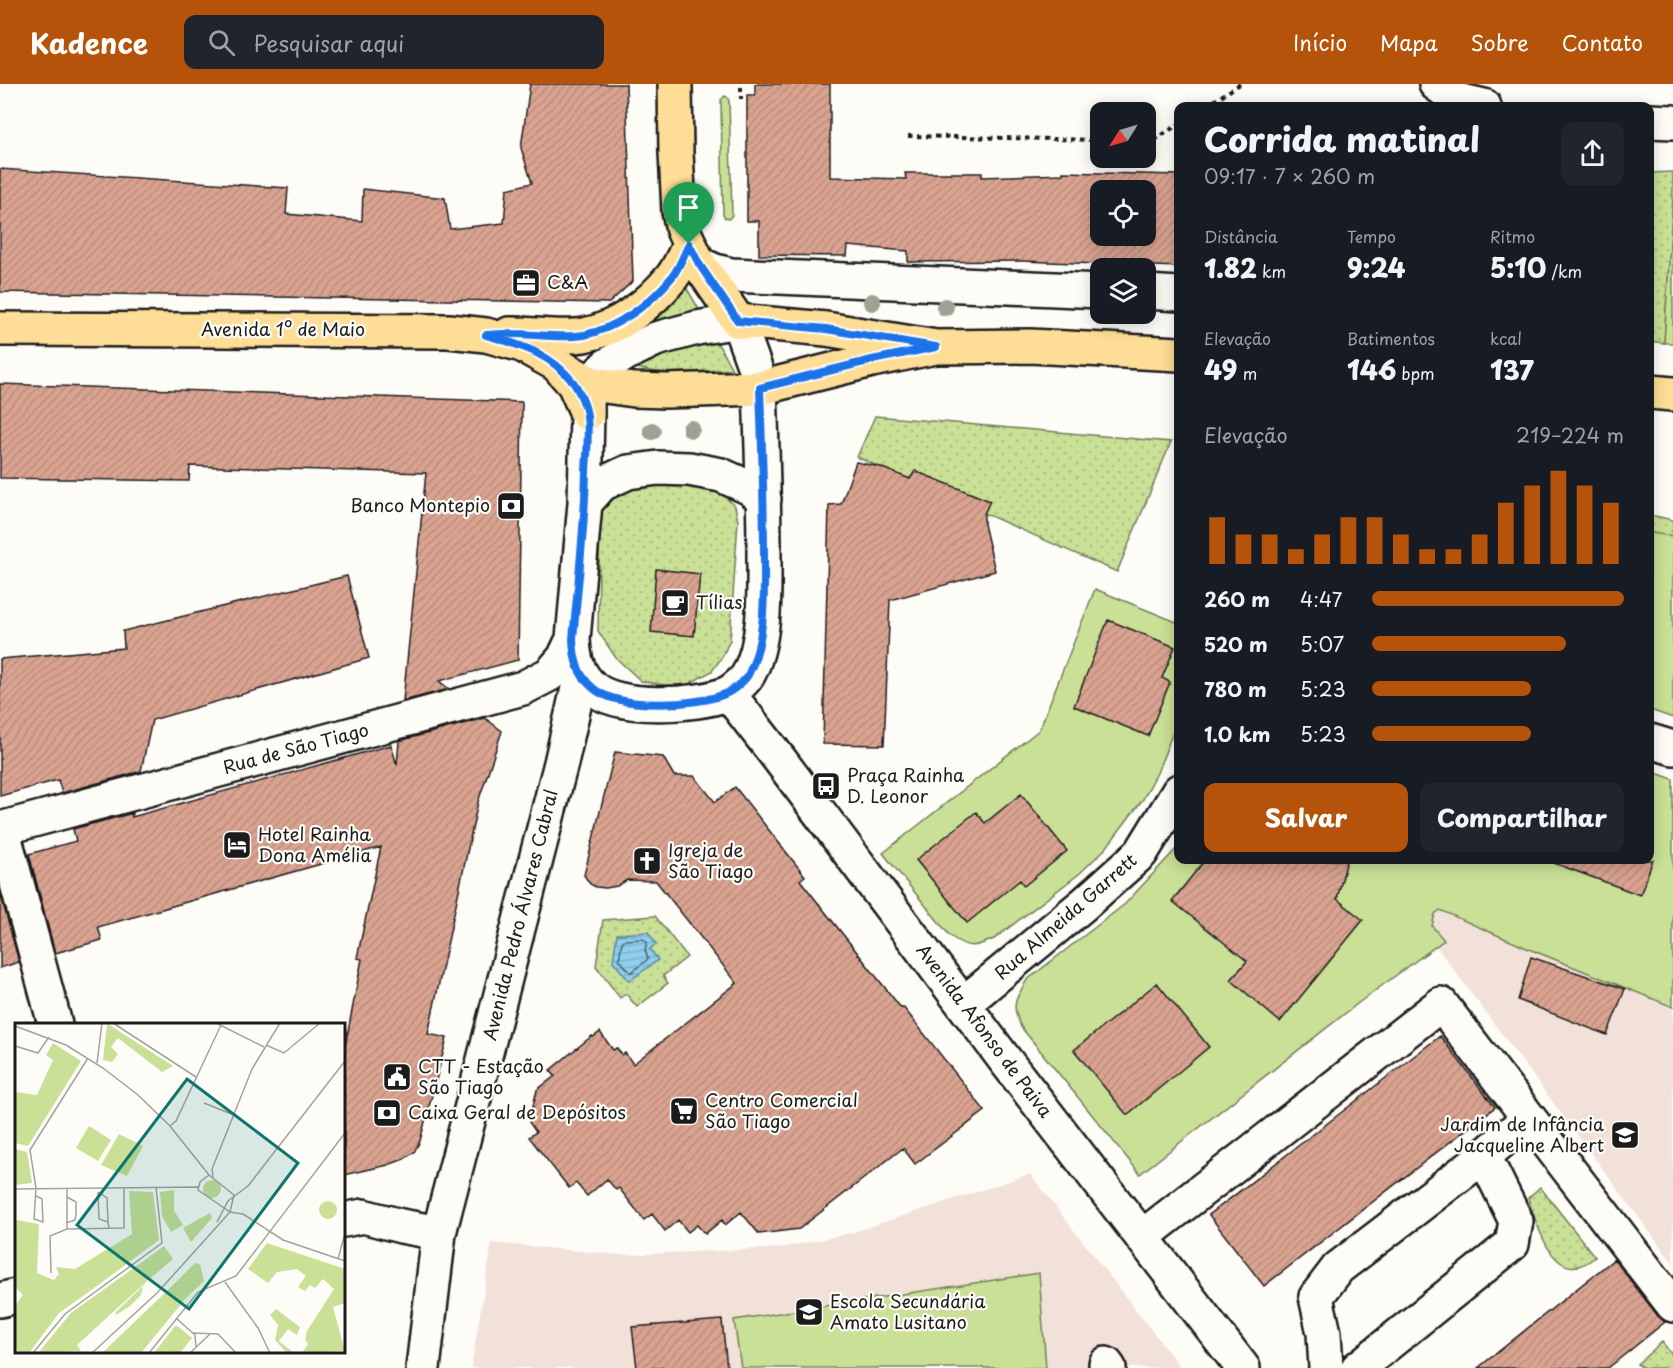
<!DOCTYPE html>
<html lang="pt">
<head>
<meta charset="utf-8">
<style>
  :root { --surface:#171b24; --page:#20242c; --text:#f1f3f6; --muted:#9ea1a6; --accent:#b45309 }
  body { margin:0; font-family:"Playpen Sans",sans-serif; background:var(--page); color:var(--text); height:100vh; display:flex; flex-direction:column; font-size:22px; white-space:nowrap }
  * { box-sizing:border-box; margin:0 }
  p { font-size:20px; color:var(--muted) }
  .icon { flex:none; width:33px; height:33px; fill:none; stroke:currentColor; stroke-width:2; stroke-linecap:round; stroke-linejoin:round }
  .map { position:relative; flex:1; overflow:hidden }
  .sheet { position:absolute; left:1174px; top:18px; width:480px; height:762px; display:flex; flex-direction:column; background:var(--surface); border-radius:12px; box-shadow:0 3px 15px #0003 }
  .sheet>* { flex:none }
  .needle { width:39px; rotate:233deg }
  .buttons { position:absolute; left:1090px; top:18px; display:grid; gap:12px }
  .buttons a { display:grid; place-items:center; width:66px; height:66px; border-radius:12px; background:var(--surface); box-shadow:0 3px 15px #0003; font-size:30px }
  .pin { position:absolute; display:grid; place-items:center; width:51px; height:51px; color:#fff; margin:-62px -26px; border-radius:50% 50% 50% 0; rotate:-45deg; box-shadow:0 0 6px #0007 }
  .pin .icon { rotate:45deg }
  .round { display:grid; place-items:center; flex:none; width:63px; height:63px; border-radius:12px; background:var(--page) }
  .summary { display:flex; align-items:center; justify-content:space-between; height:102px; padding:0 30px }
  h1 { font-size:33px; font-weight:800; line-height:45px }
  .stats { display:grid; grid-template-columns:repeat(3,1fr); gap:9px; height:102px; padding:6px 30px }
  .stats div { display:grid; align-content:center }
  .stats b { font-size:26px; font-weight:800 }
  .stats small { font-size:16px; font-weight:400 }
  .stats p { font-size:16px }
  .chart { height:168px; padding:12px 30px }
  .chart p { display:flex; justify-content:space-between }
  .chart svg { width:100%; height:108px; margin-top:6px; stroke:var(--accent); stroke-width:6 }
  .cta { display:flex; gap:12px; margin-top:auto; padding:12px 30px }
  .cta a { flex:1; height:69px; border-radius:12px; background:var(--accent); color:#fff; font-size:24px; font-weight:800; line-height:69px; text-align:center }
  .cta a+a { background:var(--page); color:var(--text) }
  ul { padding:0 30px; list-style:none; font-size:20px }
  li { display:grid; grid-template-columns:96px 72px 1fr; align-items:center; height:45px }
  li i { height:15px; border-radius:8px; background:var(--accent) }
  header { display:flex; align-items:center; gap:36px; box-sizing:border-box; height:84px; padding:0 30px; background:var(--accent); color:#fff }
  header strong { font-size:28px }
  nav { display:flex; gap:33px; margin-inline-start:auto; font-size:21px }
  .search { width:420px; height:54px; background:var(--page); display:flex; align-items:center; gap:15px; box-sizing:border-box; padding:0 21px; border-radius:12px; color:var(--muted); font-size:22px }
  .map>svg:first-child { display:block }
</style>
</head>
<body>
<header>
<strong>Kadence</strong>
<div class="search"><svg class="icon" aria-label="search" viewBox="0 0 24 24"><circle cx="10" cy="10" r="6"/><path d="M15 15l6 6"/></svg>Pesquisar aqui</div>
<nav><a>Início</a><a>Mapa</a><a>Sobre</a><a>Contato</a></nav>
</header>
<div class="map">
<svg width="1673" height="1284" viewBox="0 0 1673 1284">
  <defs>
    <pattern id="grass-dots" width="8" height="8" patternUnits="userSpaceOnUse" patternTransform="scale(1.5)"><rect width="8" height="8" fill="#c9e096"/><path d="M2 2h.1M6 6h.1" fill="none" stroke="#acc081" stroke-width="1.8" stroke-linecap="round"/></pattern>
    <pattern id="water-rules" width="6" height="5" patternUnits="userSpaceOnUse" patternTransform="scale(1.5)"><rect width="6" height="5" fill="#8ecfef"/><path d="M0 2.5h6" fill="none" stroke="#7ab1cc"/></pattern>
    <pattern id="building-hatch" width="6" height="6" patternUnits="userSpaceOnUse" patternTransform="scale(1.5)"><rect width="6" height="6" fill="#daa391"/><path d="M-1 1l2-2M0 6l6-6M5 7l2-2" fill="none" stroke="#ba8c7c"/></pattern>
  </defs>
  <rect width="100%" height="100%" fill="#fdfcf7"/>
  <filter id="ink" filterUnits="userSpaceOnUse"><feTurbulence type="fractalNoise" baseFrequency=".0167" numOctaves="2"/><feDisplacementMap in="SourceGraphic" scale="12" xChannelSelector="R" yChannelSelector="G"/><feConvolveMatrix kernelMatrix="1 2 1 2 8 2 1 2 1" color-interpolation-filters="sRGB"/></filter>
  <g filter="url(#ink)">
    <!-- built -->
    <path fill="#f2e1d8" d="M1440,826L1529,865L1673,923V1179L1436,862L1444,856L1430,841L1435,829Z
      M1030,1090L1181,1284H471L492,1159L621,1171L782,1164L851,1149Z"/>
    <!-- grass -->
    <path fill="url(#grass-dots)" stroke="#727e59" stroke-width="1.5" d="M1673,88V114L1664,259L1650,257V89Z
      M683,198L700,227C675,232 652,238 630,250Z
      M701,257L718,260L732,285C701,287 658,294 629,281Z
      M875,332L1171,358L1117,488L857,373Z
      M668,398L705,402L722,410L735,422L738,437L730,556L722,573L712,587L687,601H664L641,597L616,574L598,547L600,425L613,408L634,400Z
      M1650,431L1673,436V452L1650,449Z
      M655,832L687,873L663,892L668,899L637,923L626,910L620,914L596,882L603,836Z
      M1540,1103L1595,1173C1554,1207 1538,1142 1528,1114Z
      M1662,1258L1673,1272V1284H1644L1637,1280Z"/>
    <!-- garden -->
    <path fill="#c9e096" stroke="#727e59" stroke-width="1.5" d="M725,12L727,13L729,17L732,131L729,135L725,134L723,131L721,16Z
      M1673,114V259H1664Z
      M1650,449L1673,452V634L1650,626Z
      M1095,505L1179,539V633L1157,689L1143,715L1106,764L1079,790L994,855C973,864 969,865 950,852L883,769L1039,646Z
      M1650,687L1673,695V923L1529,865L1440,826L1435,830L1432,842L1444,856L1361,917L1140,1090L1021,943C1011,921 1014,917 1027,896L1125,820L1179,762V776H1650Z
      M1039,1189L1046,1284H741L734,1236Z"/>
    <!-- water -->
    <path fill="url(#water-rules)" stroke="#60879b" stroke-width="1.5" d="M648,848L656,860L650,865L658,876L629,897L613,877L617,850Z"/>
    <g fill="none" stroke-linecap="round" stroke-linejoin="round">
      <!-- shore -->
      <path stroke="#4a6470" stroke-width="1.5" d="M643,855L647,858L645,866L648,875L632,888H630L619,875L622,858L624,856Z"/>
    </g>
    <!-- building -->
    <path fill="url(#building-hatch)" stroke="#1c1c1c" stroke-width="1.5" fill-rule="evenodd" d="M530,0H626L633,197L609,219L0,208V85L288,104L286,130L362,137L363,105L445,114L450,145L504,139L507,105L532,99L521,64Z
      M755,0H830V93L906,95L905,89H982V93L1063,90V88L1179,91V183L1022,177L908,178V167L848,162L847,172L759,171V137H747V11H755ZM1101,106H1146V152H1101Z
      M0,300L522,318L518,576L439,597L449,605L403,617L426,389L190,382L189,397L0,394Z
      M856,378L880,383L910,395L915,387L990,417L984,430V440L995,487L890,516L884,661L823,660L829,421L841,420Z
      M656,485L700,490L694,552L651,548Z
      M347,492L369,574L152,636L141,687L62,709L58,696L0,712V575L124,564L123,547Z
      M1108,536L1175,563L1162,594L1170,598L1148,652L1074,622Z
      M485,634L502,647L478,718L428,950L447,954L420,1057L414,1068L404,1075L388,1081L344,1091V968L362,875L357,874L381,763L98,843L102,856L55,869L29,770L76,757L73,745L133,729L132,733L391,661L397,681L399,657Z
      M615,668L663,673L674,692H694L715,718L735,703L805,792L800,796L901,924L903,923L985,1027L915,1080L903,1064L799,1145L759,1150L741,1128L725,1141L722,1136L705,1150L697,1141L688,1148L678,1136L665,1147L652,1130L644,1136L619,1104L616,1106L607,1095L587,1112L576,1099L569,1104L529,1053L536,1048L529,1038L537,1006L555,992L550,986L592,952L593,953L600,948L613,966L617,964L622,971L625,969L633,980L737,899L656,797L627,796L617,802L606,804L596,803L590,800L584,791Z
      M1021,710L1067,767L1024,802L1020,796L967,839L916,776L976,728L985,739Z
      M1205,776H1347L1337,815L1363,836L1280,938L1231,896L1247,877L1172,817Z
      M1555,776H1653L1640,811L1554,779Z
      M0,808L19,878L0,884Z
      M1531,873L1625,905L1607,951L1518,916Z
      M1157,899L1209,963L1127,1031L1074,966Z
      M1440,952L1495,1023L1264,1202L1209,1131Z
      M1614,1175L1658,1232L1665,1238L1608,1284H1478Z
      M722,1236L727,1284H637L632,1243Z"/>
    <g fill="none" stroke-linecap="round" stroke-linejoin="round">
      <!-- minor casing -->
      <g stroke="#1c1c1c" stroke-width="38">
        <path id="minor" d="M1436,0L1458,16L1484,22
          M1650,37L1673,38
          M699,180L715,187L731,191L1101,207
          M1146,208L1179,210
          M738,237L756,287L760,304C762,360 764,416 764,472C764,509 766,556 749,589C746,596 733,607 726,610C696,622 618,626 593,604C577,590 574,575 573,555L585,419L587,329V312L590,299L606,282L625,270L656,255L697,244Z
          M585,419L602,400L628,388L658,384L689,385L721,391L750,404L764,415
          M728,609L780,676L1005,976L1243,1284
          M1650,657L1673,664
          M2,744L55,940
          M0,745L523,604L550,590L564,574L573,555
          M963,919L979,907L1084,820L1141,769L1179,707
          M344,1136L363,1132L401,1142L439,1149
          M1142,1153L1441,920L1673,1221
          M0,1216L16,1212
          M1106,1280L1109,1284
          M423,1284L439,1149L561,679L581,591
          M1326,1284L1324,1249L1316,1213L1338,1184L1484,1072
          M1358,1284L1512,1160L1516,1137L1484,1072L1529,1034"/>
      </g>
      <!-- major casing -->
      <g stroke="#1c1c1c" stroke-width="38">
        <path id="major" d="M675,0L676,69L679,127L683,146L699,180L738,237L826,245L936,263L1030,262L1179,270
          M0,245L449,247L486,251L522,261L590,299L605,302L634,306L666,307L760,304L872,276L936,263
          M509,250C534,249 559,255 584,251C618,245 650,220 672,193C679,184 684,172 689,161
          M559,283L574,300L587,329
          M1650,308L1673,310"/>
      </g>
      <!-- path -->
      <path stroke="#1c1c1c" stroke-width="4" stroke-dasharray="4.5 4.5" stroke-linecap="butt" d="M741,3V15
        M1206,22L1240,0
        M908,52L1101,56
        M1146,56L1153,57L1179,40"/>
      <!-- minor -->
      <use href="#minor" stroke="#fdfcf7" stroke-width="33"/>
      <!-- major -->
      <use href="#major" stroke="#fedd96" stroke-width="33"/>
    </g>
    <!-- trees -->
    <g fill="#9ea193">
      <circle cx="872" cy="218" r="9"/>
      <circle cx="945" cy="223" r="9"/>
      <circle cx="691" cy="345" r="9"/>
      <circle cx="652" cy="347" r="9"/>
    </g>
  </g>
  <g fill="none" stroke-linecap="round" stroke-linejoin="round" filter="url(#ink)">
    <!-- route casing -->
    <g stroke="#fff" stroke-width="12">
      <path id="route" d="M689,160L699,180L738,237L826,245L936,263L872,276L760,304C762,360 764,416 764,472C764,509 766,556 749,589C746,596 733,607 725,610C696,622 618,626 593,604C577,590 574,575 573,555C578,499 585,443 586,387C587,369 589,349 587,332C586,322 579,306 573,298C550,269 520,261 486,251C496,251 505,249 514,250C537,250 561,255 584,251C618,244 650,220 672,193C679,184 684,171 689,160Z"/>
    </g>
    <!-- route -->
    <use href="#route" stroke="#1a73e8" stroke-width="8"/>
  </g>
  <!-- icons -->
  <defs>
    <g id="office-square" transform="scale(1.5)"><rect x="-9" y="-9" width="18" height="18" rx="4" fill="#1c1c1c" stroke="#fdfcf7"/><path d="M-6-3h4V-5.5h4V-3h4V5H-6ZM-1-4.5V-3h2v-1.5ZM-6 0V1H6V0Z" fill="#fff"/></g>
    <g id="bank-square" transform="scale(1.5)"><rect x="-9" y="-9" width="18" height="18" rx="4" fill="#1c1c1c" stroke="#fdfcf7"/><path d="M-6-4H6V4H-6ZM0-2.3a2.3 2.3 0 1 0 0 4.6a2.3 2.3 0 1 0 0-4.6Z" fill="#fff"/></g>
    <g id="cafe-square" transform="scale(1.5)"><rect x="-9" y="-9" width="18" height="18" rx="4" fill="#1c1c1c" stroke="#fdfcf7"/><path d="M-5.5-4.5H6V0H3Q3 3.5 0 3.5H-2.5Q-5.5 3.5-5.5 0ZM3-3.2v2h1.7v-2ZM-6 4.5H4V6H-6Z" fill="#fff"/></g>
    <g id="bus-square" transform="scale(1.5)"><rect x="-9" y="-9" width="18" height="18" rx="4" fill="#1c1c1c" stroke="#fdfcf7"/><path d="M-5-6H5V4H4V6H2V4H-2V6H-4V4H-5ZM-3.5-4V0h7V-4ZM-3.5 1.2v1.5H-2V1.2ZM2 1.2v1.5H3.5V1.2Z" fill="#fff"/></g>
    <g id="hotel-square" transform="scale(1.5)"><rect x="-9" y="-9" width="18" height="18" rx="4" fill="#1c1c1c" stroke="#fdfcf7"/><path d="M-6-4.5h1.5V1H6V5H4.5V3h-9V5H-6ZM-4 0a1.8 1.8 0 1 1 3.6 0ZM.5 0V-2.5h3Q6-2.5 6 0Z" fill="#fff"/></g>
    <g id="church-square" transform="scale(1.5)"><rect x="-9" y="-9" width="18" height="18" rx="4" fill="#1c1c1c" stroke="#fdfcf7"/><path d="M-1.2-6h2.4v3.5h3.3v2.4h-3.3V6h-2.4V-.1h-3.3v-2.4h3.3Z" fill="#fff"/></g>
    <g id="civic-square" transform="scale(1.5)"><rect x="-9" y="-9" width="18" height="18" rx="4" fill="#1c1c1c" stroke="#fdfcf7"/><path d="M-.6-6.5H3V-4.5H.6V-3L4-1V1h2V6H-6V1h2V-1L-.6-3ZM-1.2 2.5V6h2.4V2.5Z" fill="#fff"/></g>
    <g id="supermarket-square" transform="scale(1.5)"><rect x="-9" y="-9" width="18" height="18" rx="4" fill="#1c1c1c" stroke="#fdfcf7"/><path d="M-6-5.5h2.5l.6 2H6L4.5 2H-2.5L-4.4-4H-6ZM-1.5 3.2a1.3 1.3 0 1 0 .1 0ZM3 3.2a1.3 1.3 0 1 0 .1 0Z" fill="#fff"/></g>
    <g id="school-square" transform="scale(1.5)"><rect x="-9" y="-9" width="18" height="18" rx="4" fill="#1c1c1c" stroke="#fdfcf7"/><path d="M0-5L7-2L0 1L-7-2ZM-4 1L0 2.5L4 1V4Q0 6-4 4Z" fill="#fff"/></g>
  </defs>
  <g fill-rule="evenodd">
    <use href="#office-square" x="526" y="199"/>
    <use href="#bank-square" x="511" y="422"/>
    <use href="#cafe-square" x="675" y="519"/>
    <use href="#bus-square" x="826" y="702"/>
    <use href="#hotel-square" x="237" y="761"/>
    <use href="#church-square" x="647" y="777"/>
    <use href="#civic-square" x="397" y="993"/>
    <use href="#supermarket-square" x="684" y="1027"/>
    <use href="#bank-square" x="387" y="1029"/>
    <use href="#school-square" x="1625" y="1051"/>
    <use href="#school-square" x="809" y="1228"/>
  </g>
  <g text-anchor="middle" stroke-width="4.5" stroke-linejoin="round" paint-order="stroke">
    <!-- poi labels -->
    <g font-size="18" fill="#1c1c1c" stroke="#fdfcf7" text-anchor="start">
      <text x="547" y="205">C&amp;A</text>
      <text x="490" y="428" text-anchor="end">Banco Montepio</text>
      <text x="696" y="525">Tílias</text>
      <text x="847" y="698">Praça Rainha<tspan x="847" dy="21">D. Leonor</tspan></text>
      <text x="258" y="757">Hotel Rainha<tspan x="258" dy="21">Dona Amélia</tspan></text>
      <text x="668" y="773">Igreja de<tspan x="668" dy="21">São Tiago</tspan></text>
      <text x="418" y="989">CTT - Estação<tspan x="418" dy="21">São Tiago</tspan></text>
      <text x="705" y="1023">Centro Comercial<tspan x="705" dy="21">São Tiago</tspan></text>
      <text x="408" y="1035">Caixa Geral de Depósitos</text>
      <text x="1604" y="1047" text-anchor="end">Jardim de Infância<tspan x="1604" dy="21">Jacqueline Albert</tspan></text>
      <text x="830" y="1224">Escola Secundária<tspan x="830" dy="21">Amato Lusitano</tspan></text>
    </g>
    <!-- street labels -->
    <g font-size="18" fill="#1c1c1c" stroke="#fdfcf7">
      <text x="283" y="252">Avenida 1º de Maio</text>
      <text transform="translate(296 665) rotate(-15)" y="6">Rua de São Tiago</text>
      <text transform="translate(521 831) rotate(-76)" y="6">Avenida Pedro Álvares Cabral</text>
      <text transform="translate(1066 833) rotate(-41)" y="6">Rua Almeida Garrett</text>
      <text transform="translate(984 947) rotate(53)" y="6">Avenida Afonso de Paiva</text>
    </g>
  </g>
  <!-- overview -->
  <g transform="translate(15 939)">
    <rect width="330" height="330" fill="#fdfcf7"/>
    <path d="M92,1H93L158,43L147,49L103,15L96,24L103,31L97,39L88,37ZM188 166a9 9 0 1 1 18 0a9 9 0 1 1-18 0ZM195,190L197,195L176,219L168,205ZM1,197L24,201L22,250L39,257L44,251L41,244L60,246L75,268L44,290L17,254L4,268L0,264ZM252,220L330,246V280L318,284L330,328L287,330L293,321L290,317L292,308L319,266L308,256L300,265L295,262L290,268L283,264L291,253L282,246L262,249L253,260L233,246ZM149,223L158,236L128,262L126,272L115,283L101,292L100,290L144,247L134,234ZM180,240L185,241L189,258L166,280L152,268ZM261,286L285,304L282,312L273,306L264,318L279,330H272L260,317L263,302L255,292Z" fill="#c9e096"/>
    <path d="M38,20L66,38L13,123L0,120V69L22,72L38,37L31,32ZM74,103L96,117L83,138L61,125ZM104,111L128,123L112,153L86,142ZM0,126L12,129L17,160L0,162ZM159,167V188L168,202L156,209L147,193L145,169ZM114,168L138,169L144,217L75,268L60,246L117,211ZM304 187a9 9 0 1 1 18 0a9 9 0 1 1-18 0ZM134,234L144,247L62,322L66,328L23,330L56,290ZM17,253L44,290L14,330H0V282L8,272L4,268ZM152,268L167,280L126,330H87ZM161,302L177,315L165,330H139Z" fill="#c9e096"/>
    <path fill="none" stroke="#a3a29f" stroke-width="1.5" d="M98,0L181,54M203,1L249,24M0,3L51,22L88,45L123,72L155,103L194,152L219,172L215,189L183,167L185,159L194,152M251,22L269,30L305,0M0,23L23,30L34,14M82,40L87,0M189,80L219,92M155,103L161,98L206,2M198,154L197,146L237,46L265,0M0,166L183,164M83,169L84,196L93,199L94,205M83,169L92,175L93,199M21,173L27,176L28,199L19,196L21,165L15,127L73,35M202,199L213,178L233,163L330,38M51,200L60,197L61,192V179L52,174M52,206V165M323,236L330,210M36,250L35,213L52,206L109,205V164M210,259L243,305L255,330M161,295L180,312L181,324M178,310L203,311L221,330M18,330L50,291L147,220L141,164M77,330L143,269L215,189L228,191L268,217L330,238M134,330L183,269L221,253L330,110M175,330L195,311"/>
    <path fill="#0f766e" fill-opacity="0.15" stroke="#0f766e" stroke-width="3" d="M172,56L283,140L174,286L62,202Z"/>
    <rect width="330" height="330" fill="none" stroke="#1c1c1c" stroke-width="3"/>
  </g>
</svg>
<div class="buttons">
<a><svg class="needle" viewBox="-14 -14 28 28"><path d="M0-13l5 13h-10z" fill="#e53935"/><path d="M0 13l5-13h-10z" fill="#9ea1a6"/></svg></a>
<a><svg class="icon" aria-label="locate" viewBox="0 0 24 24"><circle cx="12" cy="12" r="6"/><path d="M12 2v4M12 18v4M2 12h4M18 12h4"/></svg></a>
<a><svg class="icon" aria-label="layers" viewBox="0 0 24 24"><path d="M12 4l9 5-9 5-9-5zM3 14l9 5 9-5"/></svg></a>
</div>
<div class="pin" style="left:689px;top:160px;background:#1e9e55"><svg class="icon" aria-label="arrive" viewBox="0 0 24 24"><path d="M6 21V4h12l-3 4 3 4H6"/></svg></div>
<section class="sheet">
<div class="summary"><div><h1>Corrida matinal</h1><p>09:17 · 7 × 260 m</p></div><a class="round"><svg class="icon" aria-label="share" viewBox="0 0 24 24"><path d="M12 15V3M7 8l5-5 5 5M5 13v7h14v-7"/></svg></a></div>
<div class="stats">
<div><p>Distância</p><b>1.82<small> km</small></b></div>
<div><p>Tempo</p><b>9:24</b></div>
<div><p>Ritmo</p><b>5:10<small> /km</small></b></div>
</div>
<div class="stats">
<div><p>Elevação</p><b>49<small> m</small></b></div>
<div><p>Batimentos</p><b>146<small> bpm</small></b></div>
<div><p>kcal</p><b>137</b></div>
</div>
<div class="chart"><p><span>Elevação</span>219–224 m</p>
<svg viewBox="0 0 160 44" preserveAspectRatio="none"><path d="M5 44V25M15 44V32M25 44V32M35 44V38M45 44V32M55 44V25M65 44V25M75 44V32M85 44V38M95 44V38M105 44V32M115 44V19M125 44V12M135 44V6M145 44V12M155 44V19"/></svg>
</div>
<ul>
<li><b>260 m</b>4:47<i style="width:100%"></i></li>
<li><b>520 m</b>5:07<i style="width:77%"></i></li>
<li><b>780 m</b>5:23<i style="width:63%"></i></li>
<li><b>1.0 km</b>5:23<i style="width:63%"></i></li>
</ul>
<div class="cta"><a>Salvar</a><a>Compartilhar</a></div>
</section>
</div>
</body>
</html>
